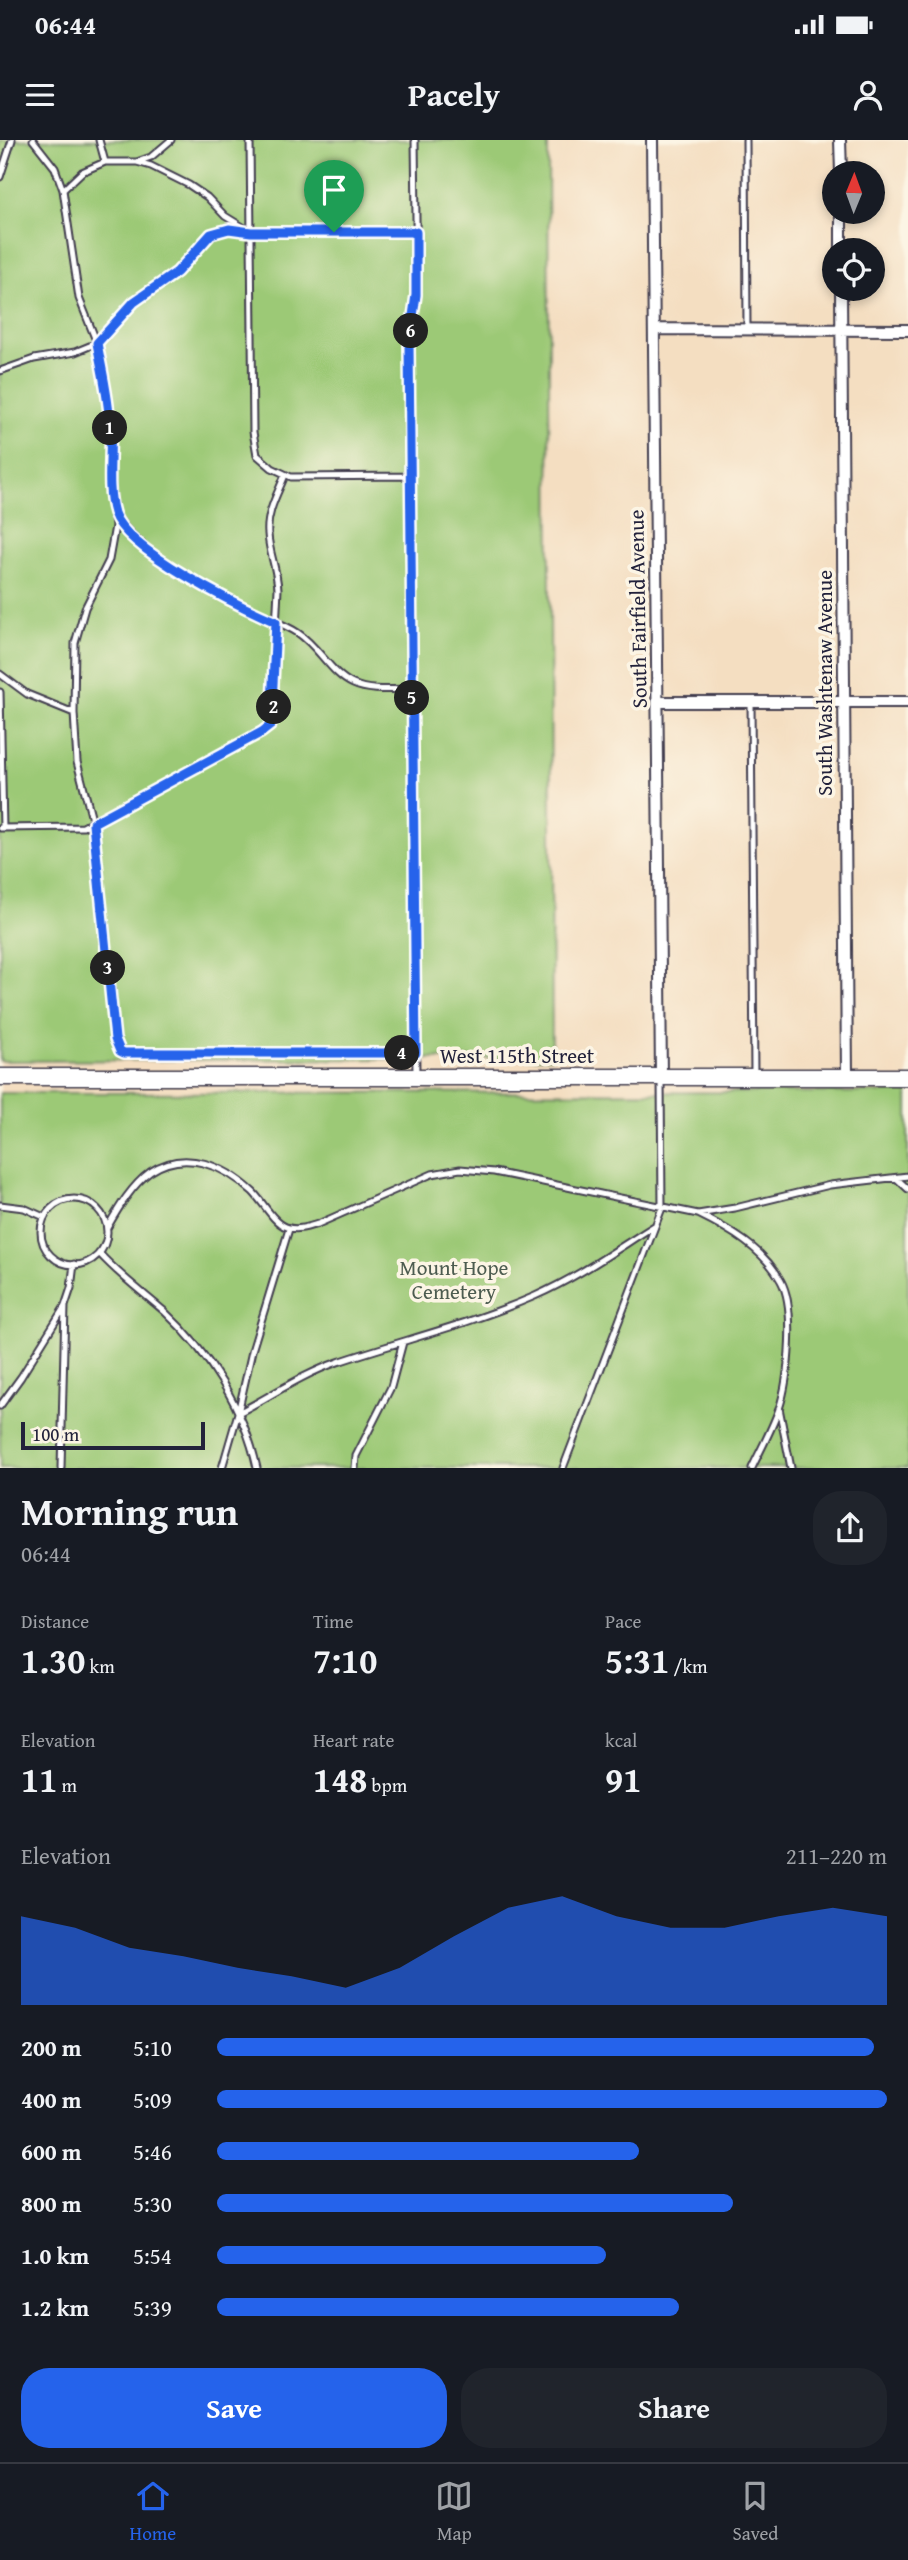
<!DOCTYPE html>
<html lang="en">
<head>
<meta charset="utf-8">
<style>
  :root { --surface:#171b24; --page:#20242c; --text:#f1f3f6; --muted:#9ea1a6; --line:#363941; --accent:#2563eb }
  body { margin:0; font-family:"Gentium Book Plus",serif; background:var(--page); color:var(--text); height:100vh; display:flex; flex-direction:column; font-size:26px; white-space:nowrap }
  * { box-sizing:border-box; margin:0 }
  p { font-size:23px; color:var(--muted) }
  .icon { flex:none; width:38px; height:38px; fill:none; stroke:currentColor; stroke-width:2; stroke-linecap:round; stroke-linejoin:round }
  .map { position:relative; height:1328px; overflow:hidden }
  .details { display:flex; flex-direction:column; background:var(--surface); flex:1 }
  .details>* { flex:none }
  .needle { width:46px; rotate:1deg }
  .buttons { position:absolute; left:822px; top:21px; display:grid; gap:14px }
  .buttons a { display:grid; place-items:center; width:63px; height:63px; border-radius:50%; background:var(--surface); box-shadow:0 4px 10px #0003; font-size:35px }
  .scale { position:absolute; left:21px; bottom:18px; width:184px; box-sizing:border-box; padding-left:7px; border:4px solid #22223b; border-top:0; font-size:19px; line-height:24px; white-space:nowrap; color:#22223b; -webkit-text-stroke:5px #fcf5e5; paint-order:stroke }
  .pin { position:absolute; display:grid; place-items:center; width:60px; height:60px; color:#fff; margin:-72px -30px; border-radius:50% 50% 50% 0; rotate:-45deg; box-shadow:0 0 7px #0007 }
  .pin .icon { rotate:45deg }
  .km { position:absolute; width:35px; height:35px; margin:-18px; border-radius:50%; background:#222; color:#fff; font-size:19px; line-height:35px; text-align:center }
  .round { display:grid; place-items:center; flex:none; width:74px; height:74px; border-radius:28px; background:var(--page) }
  .summary { display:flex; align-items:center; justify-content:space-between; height:119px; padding:0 21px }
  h1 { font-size:38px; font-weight:800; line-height:52px }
  .stats { display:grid; grid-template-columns:repeat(3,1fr); gap:10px; height:119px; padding:7px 21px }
  .stats div { display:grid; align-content:center }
  .stats b { font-size:35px; font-weight:800 }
  .stats small { font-size:19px; font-weight:400 }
  .stats p { font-size:19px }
  .chart { height:196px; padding:14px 21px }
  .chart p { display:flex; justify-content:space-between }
  .chart svg { width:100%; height:126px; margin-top:7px; fill:var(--accent); opacity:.7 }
  .action { display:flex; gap:14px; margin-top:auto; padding:14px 21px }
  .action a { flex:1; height:80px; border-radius:28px; background:var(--accent); color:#fff; font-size:28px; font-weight:800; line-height:80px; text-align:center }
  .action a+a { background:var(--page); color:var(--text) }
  ul { padding:0 21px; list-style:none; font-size:23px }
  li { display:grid; grid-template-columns:112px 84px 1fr; align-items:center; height:52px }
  li i { height:18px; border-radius:9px; background:var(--accent) }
  .status { display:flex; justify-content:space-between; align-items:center; height:49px; padding:0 35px; background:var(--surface); direction:ltr }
  .status svg { height:19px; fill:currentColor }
  header { display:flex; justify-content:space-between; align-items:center; height:91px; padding:0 21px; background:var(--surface); font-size:32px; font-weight:800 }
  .tab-bar { display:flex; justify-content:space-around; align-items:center; height:98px; border-top:2px solid var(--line); background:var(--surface); font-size:19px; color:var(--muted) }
  .tab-bar a { display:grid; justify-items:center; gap:4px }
  .tab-bar .on { color:var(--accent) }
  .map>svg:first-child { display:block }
</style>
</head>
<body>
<div class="status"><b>06:44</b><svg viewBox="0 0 49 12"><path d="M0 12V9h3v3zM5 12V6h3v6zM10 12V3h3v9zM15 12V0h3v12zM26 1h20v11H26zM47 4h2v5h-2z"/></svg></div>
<header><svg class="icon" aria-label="menu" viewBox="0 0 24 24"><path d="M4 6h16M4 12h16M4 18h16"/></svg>Pacely<svg class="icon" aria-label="person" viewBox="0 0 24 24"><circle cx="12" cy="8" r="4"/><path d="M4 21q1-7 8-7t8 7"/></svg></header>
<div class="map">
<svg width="908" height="1328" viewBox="0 0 908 1328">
  <rect width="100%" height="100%" fill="#fcf5e5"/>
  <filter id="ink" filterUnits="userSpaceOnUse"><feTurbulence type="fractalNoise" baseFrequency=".0143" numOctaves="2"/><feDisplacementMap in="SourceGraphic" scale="14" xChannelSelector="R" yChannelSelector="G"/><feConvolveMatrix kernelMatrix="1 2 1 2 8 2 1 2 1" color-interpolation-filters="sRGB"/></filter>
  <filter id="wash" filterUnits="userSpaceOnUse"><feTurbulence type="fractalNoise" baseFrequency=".00686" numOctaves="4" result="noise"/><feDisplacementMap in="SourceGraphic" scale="28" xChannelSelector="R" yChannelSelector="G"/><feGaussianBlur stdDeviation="1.57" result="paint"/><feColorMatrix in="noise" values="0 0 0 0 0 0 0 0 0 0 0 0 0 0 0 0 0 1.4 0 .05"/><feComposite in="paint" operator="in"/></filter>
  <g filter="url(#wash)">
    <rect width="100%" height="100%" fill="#f4dec1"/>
    <!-- green -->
    <path fill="#9cc976" stroke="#5f7658" stroke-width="2" d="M0,0H548L552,918L0,921Z
      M908,952V1328H0V953Z"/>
  </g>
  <g filter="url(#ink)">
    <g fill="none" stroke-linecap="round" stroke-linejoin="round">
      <!-- lane casing -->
      <g stroke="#423e4f" stroke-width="9">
        <path id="lane" d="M33,0L55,28L63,50L79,158L97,203L109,268L110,332L115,386L109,420L85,468L75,503L74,573L77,622L93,683L117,906L124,913H416
          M99,0L105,22
          M250,0L253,292L257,315L272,328L291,337L410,336
          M415,0L417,155L409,204L416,934
          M746,0L747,190
          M137,22L151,17L171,0
          M0,37L12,0
          M63,50L82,32L105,22H137L151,26L189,45L207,57L225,76L251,92H416
          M0,231L34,219L75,212L97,203L134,162L177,132L211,95L229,89L248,91
          M114,374C148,420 201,445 249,470C265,478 283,483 298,493C319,507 331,534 353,544C370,552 394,549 412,549
          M0,534L27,554L74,573
          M0,552L3,688
          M751,562L754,934
          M0,688L83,687L262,592L271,585L278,449C277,429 269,413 268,394C266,373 278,353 285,335
          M896,1038L908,1049
          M41 1092a33 33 0 1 1 66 0a33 33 0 1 1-66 0Z
          M0,1065L24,1068L44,1077
          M698,1074L735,1068L830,1045L908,1036
          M107,1088C118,1069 131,1046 150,1032C185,1008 225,1026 253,1052C263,1062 273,1082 286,1087C297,1091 308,1087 318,1084L432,1034L460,1029L494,1032L698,1074C729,1089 764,1109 781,1141C796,1168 789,1239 779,1269C772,1289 761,1309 752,1328
          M99,1113C119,1135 142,1152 164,1171C209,1213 244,1268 257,1328
          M0,1266L21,1237L65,1166L71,1148L74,1124
          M779,1268L791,1328
          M238,1273C271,1256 303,1234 338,1222C403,1200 471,1184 535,1156C578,1137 614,1111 654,1086
          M61,1328L65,1166
          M222,1328L238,1273L252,1211L289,1089
          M355,1328L356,1316L391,1247L403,1202
          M563,1328L662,1068L661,940"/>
      </g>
      <!-- street casing -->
      <g stroke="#423e4f" stroke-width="14">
        <path id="street" d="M652,0L661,937
          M840,0L841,33
          M841,72V110
          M841,149L847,937
          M654,189L908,190
          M658,562H908"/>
      </g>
      <!-- secondary casing -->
      <g stroke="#423e4f" stroke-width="19">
        <path id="secondary" d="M0,937H908"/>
      </g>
      <!-- lane -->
      <use href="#lane" stroke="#fff" stroke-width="5"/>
      <!-- street -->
      <use href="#street" stroke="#fff" stroke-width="10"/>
      <!-- secondary -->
      <use href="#secondary" stroke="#fff" stroke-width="16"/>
    </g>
  </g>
  <g fill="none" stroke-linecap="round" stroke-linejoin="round" filter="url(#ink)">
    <!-- route casing -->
    <g stroke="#fff" stroke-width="14">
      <path id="route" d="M229,89L251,92H416V155L409,204L416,913H124L120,911L115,899L93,683L262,592L271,585L276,482C239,466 126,411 114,373C106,346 112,315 110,287C109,259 102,231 97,203L134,162L177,132L211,94Z"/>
    </g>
    <!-- route -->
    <use href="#route" stroke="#2563eb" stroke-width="9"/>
  </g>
  <g text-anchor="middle" stroke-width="7" stroke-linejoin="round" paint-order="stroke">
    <!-- street labels -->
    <g font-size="21" fill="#22223b" stroke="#fcf5e5">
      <text transform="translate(638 469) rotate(-91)" y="7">South Fairfield Avenue</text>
      <text transform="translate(825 543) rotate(-90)" y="7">South Washtenaw Avenue</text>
      <text x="517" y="923">West 115th Street</text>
    </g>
    <!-- park labels -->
    <g font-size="21" fill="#4d5c50" stroke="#fcf5e5">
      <text x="454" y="1135">Mount Hope<tspan x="454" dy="24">Cemetery</tspan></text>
    </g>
  </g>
</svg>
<div class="buttons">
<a><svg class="needle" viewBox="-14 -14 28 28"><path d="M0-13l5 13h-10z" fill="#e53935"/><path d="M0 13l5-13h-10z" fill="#9ea1a6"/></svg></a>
<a><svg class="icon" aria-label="locate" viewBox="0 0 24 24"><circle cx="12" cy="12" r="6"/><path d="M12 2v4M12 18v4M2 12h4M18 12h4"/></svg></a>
</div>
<div class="scale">100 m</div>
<div class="pin" style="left:334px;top:92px;background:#1e9e55"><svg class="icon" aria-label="arrive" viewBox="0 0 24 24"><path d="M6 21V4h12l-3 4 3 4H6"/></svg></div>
<b class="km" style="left:110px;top:288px">1</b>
<b class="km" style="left:274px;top:567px">2</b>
<b class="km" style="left:108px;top:828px">3</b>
<b class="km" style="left:402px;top:913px">4</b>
<b class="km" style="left:412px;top:558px">5</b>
<b class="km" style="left:411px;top:191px">6</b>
</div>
<section class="details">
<div class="summary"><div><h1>Morning run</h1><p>06:44</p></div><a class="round"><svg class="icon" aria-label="share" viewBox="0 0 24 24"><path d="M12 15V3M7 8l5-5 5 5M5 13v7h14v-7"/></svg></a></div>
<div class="stats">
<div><p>Distance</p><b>1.30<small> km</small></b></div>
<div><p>Time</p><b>7:10</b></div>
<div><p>Pace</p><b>5:31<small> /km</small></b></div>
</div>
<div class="stats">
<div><p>Elevation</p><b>11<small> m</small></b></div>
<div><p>Heart rate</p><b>148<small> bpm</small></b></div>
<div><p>kcal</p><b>91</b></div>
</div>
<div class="chart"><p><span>Elevation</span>211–220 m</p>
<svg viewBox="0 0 160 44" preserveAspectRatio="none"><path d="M0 44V13L10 17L20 24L30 27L40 31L50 34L60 38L70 31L80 20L90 10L100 6L110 13L120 17L130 17L140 13L150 10L160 13V44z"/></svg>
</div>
<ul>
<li><b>200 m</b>5:10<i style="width:98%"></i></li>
<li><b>400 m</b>5:09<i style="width:100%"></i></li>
<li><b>600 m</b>5:46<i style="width:63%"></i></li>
<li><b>800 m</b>5:30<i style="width:77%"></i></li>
<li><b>1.0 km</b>5:54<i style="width:58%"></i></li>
<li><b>1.2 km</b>5:39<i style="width:69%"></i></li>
</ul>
<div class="action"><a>Save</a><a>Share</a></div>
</section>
<nav class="tab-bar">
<a class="on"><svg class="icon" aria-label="home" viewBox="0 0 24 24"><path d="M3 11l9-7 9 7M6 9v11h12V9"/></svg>Home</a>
<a><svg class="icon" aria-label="map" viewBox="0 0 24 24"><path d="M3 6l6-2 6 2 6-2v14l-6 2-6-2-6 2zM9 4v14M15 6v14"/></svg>Map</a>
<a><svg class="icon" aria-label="saved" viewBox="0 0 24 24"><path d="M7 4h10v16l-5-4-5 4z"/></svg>Saved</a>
</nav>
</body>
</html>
